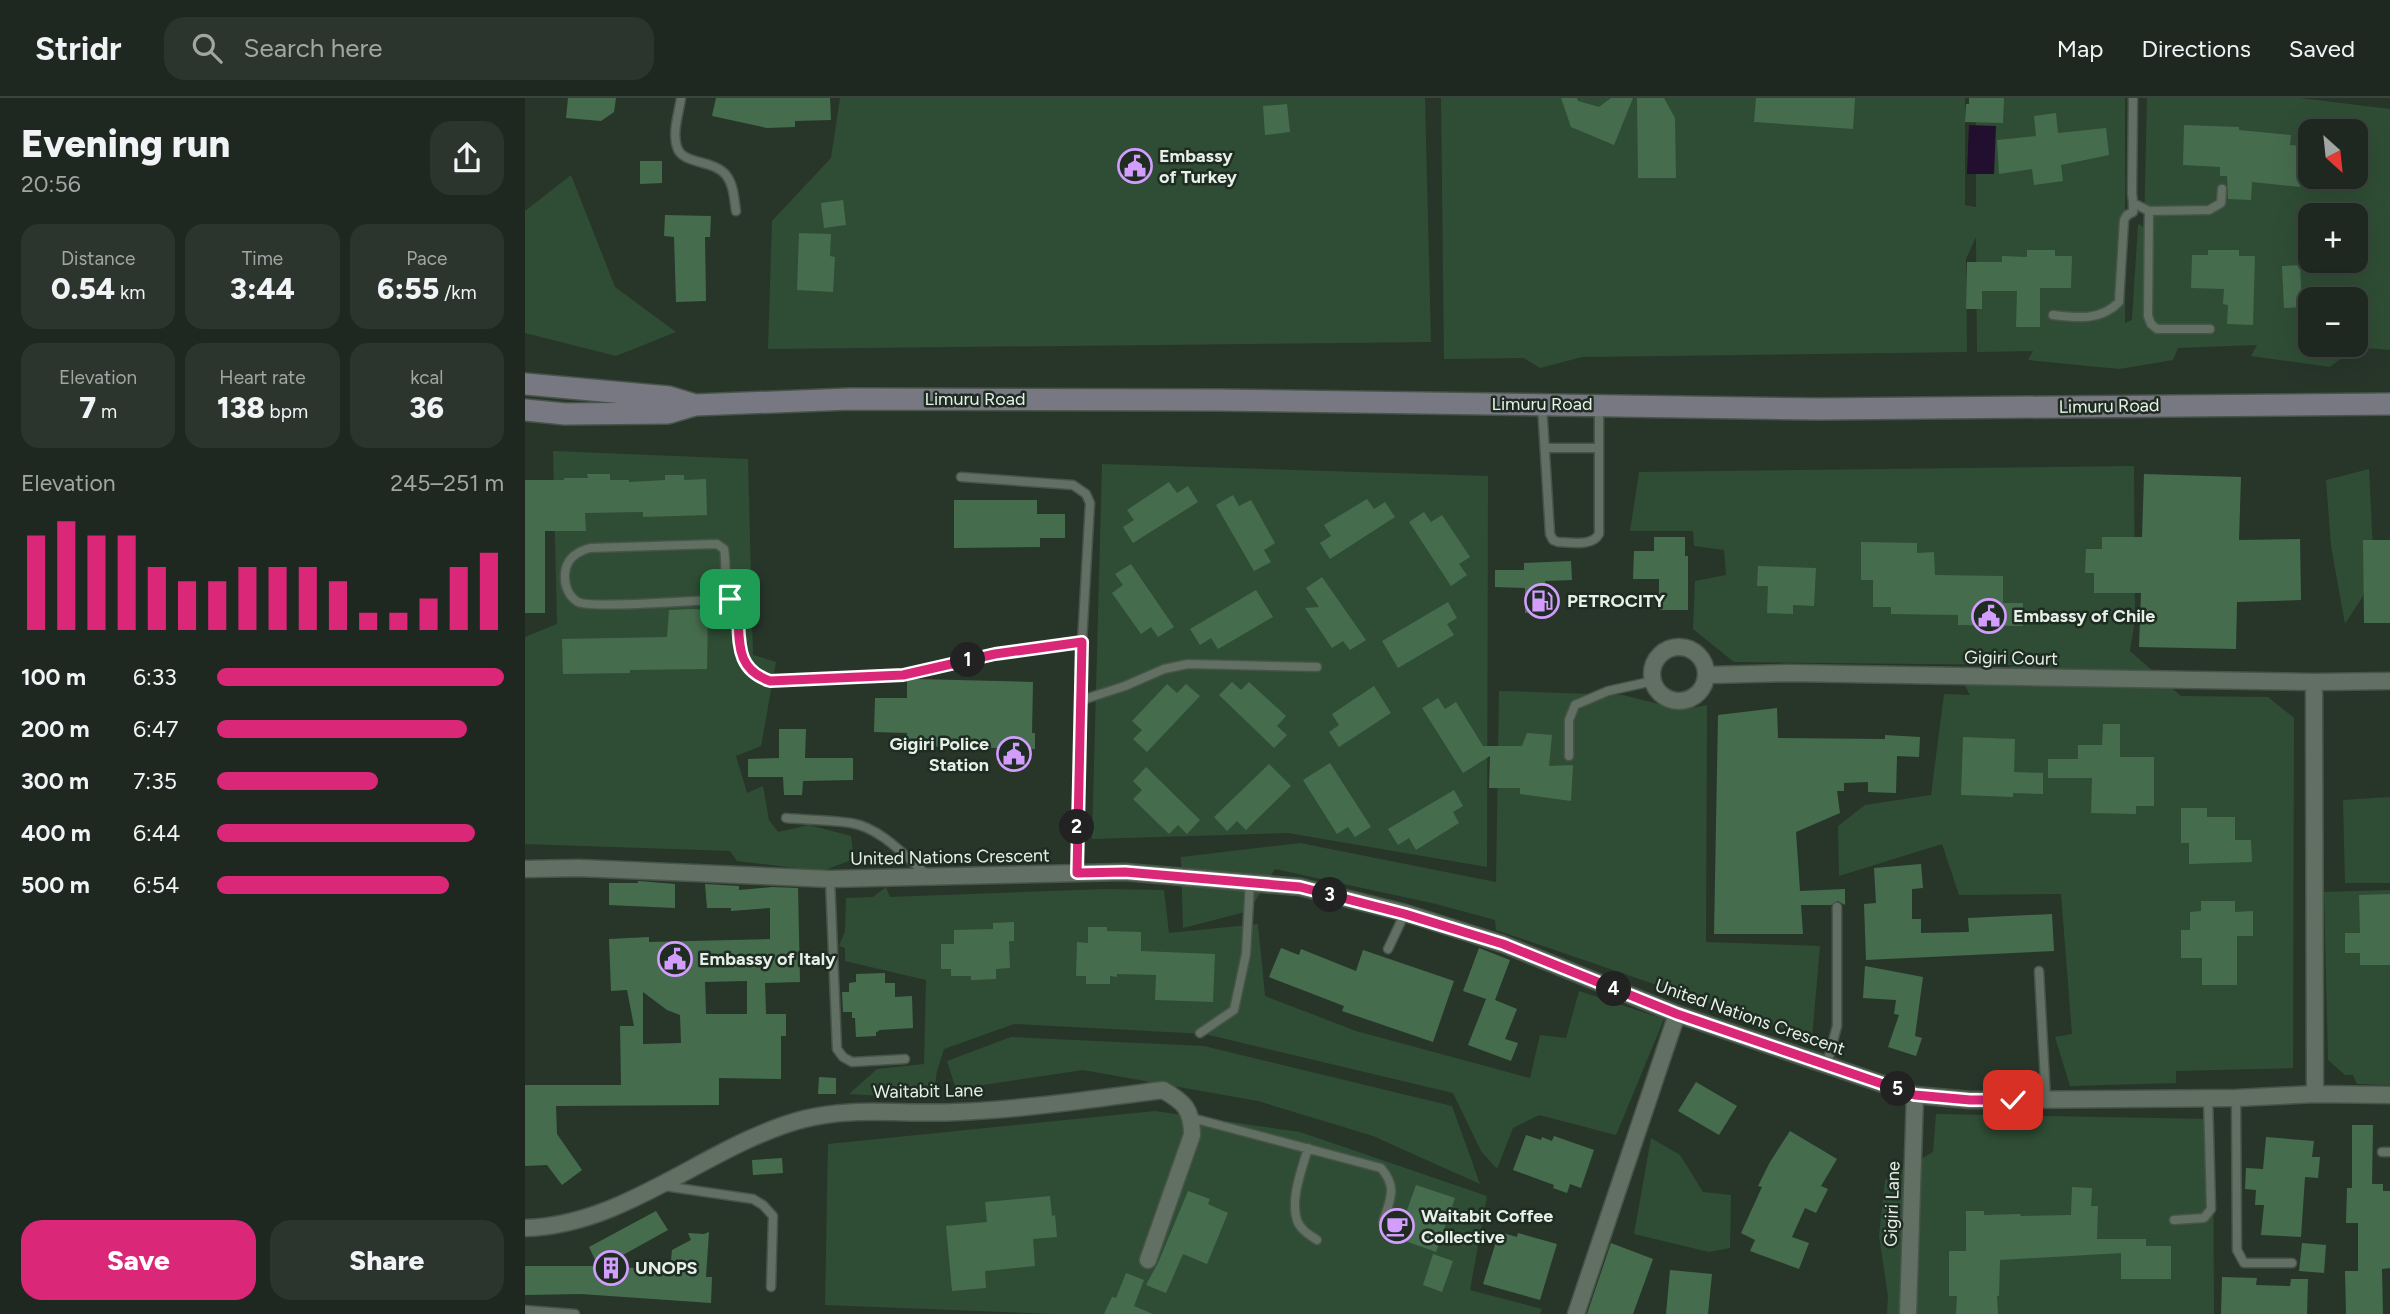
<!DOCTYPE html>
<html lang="en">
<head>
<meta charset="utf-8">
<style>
  :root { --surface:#1e2820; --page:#2b342d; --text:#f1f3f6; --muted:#a1a6a5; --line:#3c443e; --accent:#db2777 }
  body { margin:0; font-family:Figtree,sans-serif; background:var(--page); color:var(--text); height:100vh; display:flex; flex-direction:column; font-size:26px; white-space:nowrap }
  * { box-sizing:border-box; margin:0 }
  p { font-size:23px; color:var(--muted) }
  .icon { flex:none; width:38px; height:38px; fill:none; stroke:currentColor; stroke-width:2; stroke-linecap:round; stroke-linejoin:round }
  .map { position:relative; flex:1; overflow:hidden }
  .side { display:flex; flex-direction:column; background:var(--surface); width:525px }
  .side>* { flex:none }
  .needle { width:46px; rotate:153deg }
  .fabs { position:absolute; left:1773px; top:21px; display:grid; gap:14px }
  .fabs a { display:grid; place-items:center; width:70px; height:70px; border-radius:14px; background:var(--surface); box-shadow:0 7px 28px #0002,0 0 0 2px var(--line); font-size:35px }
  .pin { position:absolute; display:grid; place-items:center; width:60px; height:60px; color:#fff; margin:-30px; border-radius:14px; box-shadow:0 4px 10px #0006 }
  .km { position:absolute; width:35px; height:35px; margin:-18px; border-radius:50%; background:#222; color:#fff; font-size:19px; line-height:35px; text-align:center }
  .round { display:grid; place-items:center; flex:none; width:74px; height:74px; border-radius:21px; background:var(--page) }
  .overview { display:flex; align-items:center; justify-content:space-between; height:119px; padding:0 21px }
  h1 { font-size:38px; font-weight:800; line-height:52px }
  .figures { display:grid; grid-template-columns:repeat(3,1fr); gap:10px; height:119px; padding:7px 21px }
  .figures div { display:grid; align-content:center; border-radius:18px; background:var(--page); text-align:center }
  .figures b { font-size:30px; font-weight:800 }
  .figures small { font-size:19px; font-weight:400 }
  .figures p { font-size:19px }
  .chart { height:196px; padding:14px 21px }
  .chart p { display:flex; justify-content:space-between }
  .chart svg { width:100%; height:126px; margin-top:7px; stroke:var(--accent); stroke-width:6 }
  .cta { display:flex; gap:14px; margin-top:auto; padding:14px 21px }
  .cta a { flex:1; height:80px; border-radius:21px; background:var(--accent); color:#fff; font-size:28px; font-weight:800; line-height:80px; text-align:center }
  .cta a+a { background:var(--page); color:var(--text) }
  ul { padding:0 21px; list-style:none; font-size:23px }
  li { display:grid; grid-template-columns:112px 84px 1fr; align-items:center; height:52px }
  li i { height:18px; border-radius:9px; background:var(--accent) }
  header { display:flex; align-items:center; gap:42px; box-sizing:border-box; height:98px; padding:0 35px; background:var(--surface); border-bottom:2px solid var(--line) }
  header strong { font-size:33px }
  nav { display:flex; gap:38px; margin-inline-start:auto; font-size:24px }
  .search { width:490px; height:63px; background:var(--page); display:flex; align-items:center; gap:18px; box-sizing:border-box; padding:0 24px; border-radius:21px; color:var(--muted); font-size:26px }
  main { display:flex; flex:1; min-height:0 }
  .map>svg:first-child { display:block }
</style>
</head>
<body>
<header>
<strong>Stridr</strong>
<div class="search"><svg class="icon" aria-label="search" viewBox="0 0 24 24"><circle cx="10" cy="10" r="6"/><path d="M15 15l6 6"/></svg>Search here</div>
<nav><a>Map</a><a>Directions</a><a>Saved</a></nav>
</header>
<main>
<section class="side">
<div class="overview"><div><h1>Evening run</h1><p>20:56</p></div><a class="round"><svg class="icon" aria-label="share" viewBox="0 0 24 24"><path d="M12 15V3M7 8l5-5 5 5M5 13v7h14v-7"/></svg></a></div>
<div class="figures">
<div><p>Distance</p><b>0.54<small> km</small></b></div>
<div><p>Time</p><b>3:44</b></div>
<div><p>Pace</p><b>6:55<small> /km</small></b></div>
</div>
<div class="figures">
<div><p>Elevation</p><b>7<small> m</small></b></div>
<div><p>Heart rate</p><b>138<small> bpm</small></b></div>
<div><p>kcal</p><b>36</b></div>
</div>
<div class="chart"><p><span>Elevation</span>245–251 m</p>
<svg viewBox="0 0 160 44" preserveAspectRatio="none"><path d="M5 44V11M15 44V6M25 44V11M35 44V11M45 44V22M55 44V27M65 44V27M75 44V22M85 44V22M95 44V22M105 44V27M115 44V38M125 44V38M135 44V33M145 44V22M155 44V17"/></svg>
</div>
<ul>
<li><b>100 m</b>6:33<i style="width:100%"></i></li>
<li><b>200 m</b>6:47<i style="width:87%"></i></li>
<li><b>300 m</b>7:35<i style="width:56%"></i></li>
<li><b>400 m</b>6:44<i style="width:90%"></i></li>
<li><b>500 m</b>6:54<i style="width:81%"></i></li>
</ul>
<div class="cta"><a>Save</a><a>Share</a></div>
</section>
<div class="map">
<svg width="1865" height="1216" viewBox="0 0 1865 1216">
  <rect width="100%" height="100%" fill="#28362a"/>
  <!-- green -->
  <path fill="#2f4d35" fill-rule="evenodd" d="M315,0H900L906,244L243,251L247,123L306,60Z
    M916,0H1440V107L1451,109V0H1600V225L1607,222L1613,126L1619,129L1622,0H1775L1865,11V252L1831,249L1805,269L1726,258L1732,247L1653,250L1648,262L1594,271L1503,262L1508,253L1452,254L1451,139L1441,161L1442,254L1057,259L1015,270L999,260L919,261ZM1785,33H1830V79H1785ZM1785,117H1830V163H1785ZM1785,201H1830V247H1785Z
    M46,77L90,189L151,234L91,258L0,235V113Z
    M28,353L223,361L228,557L251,564L236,648L211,658L222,695L238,688L244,722L253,734L284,727L326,738L329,761L297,773L212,763L205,753L0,746V539L32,526Z
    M577,366L963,378L962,769L763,735L567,741Z
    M1609,368L1610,522L1605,553L1656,598L1743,599L1769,620L1768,970L1651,973V985L1545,988L1530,939L1547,936L1536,796L1434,797L1417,746L1314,778L1313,728L1340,707L1406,697L1419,596L1445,597L1439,586L1490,567L1209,564L1168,531L1170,483L1201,477L1199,452L1169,448L1168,433H1105L1114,374Z
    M1844,371L1848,453L1838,498L1820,526L1806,448L1801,382Z
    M974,593L1098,597L1157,612L1182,607L1181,844L1295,848L1287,940L971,832L970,822L911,806L750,771L724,813L658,830L656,759L775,745L971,784Z
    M1865,699V785H1820L1818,702Z
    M361,789L365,799L580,791L639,792L644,835L733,826L740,898L831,933L1005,980L1015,937L1041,940L1054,893L1139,921L1091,1037L1014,1017L988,1030L972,1071L956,1053L928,995L680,936L489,926L419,951L412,973L408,1001L324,996L352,971L399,966L401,882L320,863V850L314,848L320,833L321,800L348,799Z
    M1865,792V987L1832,986L1828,977H1820L1803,962L1799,794Z
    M486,939L679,948L927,1008L955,1086L848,1038L733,1003L558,972L431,991L422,963Z
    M630,1013L775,1034L962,1098L945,1192L1017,1211L1015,1216H528L300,1207L303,1046Z
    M1411,1016L1688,1021L1689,1216H1362L1363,1198L1354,1138L1360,1082L1408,1054Z
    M1126,1040L1155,1057L1178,1094L1206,1097L1205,1150L1184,1154L1109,1136Z"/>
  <!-- water -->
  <path fill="#220e2f" d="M1444,27L1471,28L1469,76H1442Z"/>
  <!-- building -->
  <path fill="#466c4e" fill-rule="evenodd" d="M43,0H91L89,14L76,23L41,20Z
    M191,0H305L306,22L270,23V29L242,30L187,18Z
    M1036,0H1052L1053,3L1074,9L1086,0H1108L1089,47L1046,29Z
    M1112,0H1139L1150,20L1151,80H1113Z
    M1231,0H1330L1328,31L1229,24Z
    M1444,0H1479L1478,25L1440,24L1441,6H1444Z
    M762,6L765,34L740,37L738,8Z
    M1531,15L1533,35L1581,30L1584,57L1536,67L1538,83L1509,87L1507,71L1474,76L1472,42L1511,38L1509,18Z
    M1659,27L1714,29V32L1766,37L1765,47L1779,48L1775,89L1727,84L1726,102L1703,101L1702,78H1695V69L1658,67Z
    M115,63H137V85L115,86Z
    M318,102L321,127L299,130L296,105Z
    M140,117L186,118L185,139H180L181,203L151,204L149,139L139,138Z
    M274,135L306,136L305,158L310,159L308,194L272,192Z
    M1502,152H1530V158H1547L1546,190H1515V229H1491L1492,193H1457V211H1441L1442,164H1477V158L1502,159Z
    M1683,152H1714V158H1730L1728,227L1702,226L1703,207L1698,206L1699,191L1666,190L1667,157H1683Z
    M1775,167L1777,209L1759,210L1757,168Z
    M62,376H85V382H104V384L140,382V377H159V382L181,381L182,417L118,419V414L60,415L61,433H20V515H0V382H39V380H63Z
    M1619,376L1716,379L1714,442L1775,441L1776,502L1712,504L1711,551L1614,549L1616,495H1569V475H1560L1561,451H1577V439H1617Z
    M644,384L652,395L663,388L673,404L608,445L598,429L609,422L602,412Z
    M708,397L714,408L726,402L750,445L739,452L746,464L729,473L691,407Z
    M842,401L849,411L860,404L870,419L805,461L795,445L806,438L799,427Z
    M429,402H512V416H540V440H515V449L429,450Z
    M899,414L906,424L917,417L945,459L934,466L942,477L926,488L884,424Z
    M1129,439H1160V458H1163V512H1134V481H1108L1109,453H1129Z
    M1838,442H1865V525H1839Z
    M1336,444L1392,445V455L1409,454L1410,477L1478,478V505H1498V528L1433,527V517L1366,516V509H1348V482H1336Z
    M1046,463L1047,482L1020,483V514L1000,515V490L970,489V472H999V465Z
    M606,466L649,529L633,539L626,529L616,536L587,495L598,487L590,476Z
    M1233,468L1291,470L1289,508L1268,507V516L1242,515L1243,488H1232Z
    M797,479L841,542L825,552L818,543L807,550L780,510L794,509L781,490Z
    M731,492L748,519L693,551L686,540L675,547L665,531Z
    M923,504L932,520L922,526L929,537L873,570L857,543Z
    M168,511L183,512L182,571L105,572V575L38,576L37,541L142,539L144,512Z
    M390,581L508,584L507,635H510V651L381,648L382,635L349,634L350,600H382V583Z
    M707,584L716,592L724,584L761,618L752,628L762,637L749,650L694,597Z
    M642,586L652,595L661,586L675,598L622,654L608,641L617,632L607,623Z
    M849,588L866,615L814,649L804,634L814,627L807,616Z
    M913,600L920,611L931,604L958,648H997L1002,635L1027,637L1024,668L1048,667L1046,703L995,696V690H964L965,658L938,675L897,610Z
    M1252,610L1253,640L1360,641V637L1395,639L1394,659L1372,658L1371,695L1343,694V684L1319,685V693H1312L1315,715L1271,734L1275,793L1320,791V807L1313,803L1306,807H1276L1278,836H1189L1193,617Z
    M1578,626H1595V659H1629V708H1611V716L1566,715L1567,680H1523V661H1553V647H1577Z
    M254,631H281L280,660H328V682L278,683L277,697H259L258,679H223V661L254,660Z
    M1438,639L1490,641L1489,674L1518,675V696L1488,695V699L1436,697Z
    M805,665L846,729L830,739L823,729L812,736L778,682Z
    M744,666L766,688L721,732L712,723L702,733L689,719Z
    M621,669L675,722L662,736L653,727L644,736L608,701L617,692L608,683Z
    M929,692L938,708L928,714L934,725L891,752L884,740L873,747L863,731Z
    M1656,710H1682V719H1710V742H1726L1727,764L1664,766V745H1656Z
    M1396,766L1398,790L1387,791V821H1396V835L1444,834L1443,820L1527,816L1529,853L1341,862L1339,806L1351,805L1349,770Z
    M113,783L150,786V810L84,807V785H113Z
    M180,786L214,788V792L247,789L273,790L275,884L240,885L241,916H261V938H256V981L194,980V1007L31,1008L32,1036L57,1072L37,1087L22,1067L0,1068V987H96L95,928H109L102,892L86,893L84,841L124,839V844L245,841V810L206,813V810H182ZM222,883V916H181L180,884ZM118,894L142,912L155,917L156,945L118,946Z
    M1865,796V867H1835V855H1820V835H1835L1834,797Z
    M1676,803H1710V814L1728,813V838H1712V887H1677V860H1656V832H1665V814L1676,813Z
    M489,824V843H484L485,870L471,871V881L446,882V878H426V871H416V846H429V832L468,831V825Z
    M563,829H582V833L616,834V853L690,856L688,904L630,902L631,877L592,876V879L585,878V886H561V878H551L552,844L563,845Z
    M756,850L774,857L776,851L831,873L838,852L929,883L908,944L817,913L819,908L744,879Z
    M954,850L985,862L970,902L992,911L980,941L993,945L986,963L943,947L961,901L938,893Z
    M1340,868L1398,879L1390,938L1397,940L1391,958L1363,949L1374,917L1369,916L1371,902L1338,900Z
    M360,875V885H370V899L387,898L388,930L354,932V933L351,934V938L331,939L330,920H327V914H318L317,894H324V885L331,884V876Z
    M294,979L311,980V996H293Z
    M1171,984L1212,1008L1194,1037L1153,1013Z
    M1827,1027H1848L1847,1086H1858V1093H1865V1170L1857,1171L1858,1216H1821L1820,1173H1833V1125H1821L1822,1090H1827Z
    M1265,1033L1312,1061L1296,1088L1303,1091L1291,1115L1280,1110L1267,1139L1284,1145L1274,1171L1225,1153L1230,1142L1216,1135L1237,1089L1233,1088L1245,1064Z
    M1001,1037L1016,1042L1017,1039L1027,1043L1029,1038L1069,1052L1056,1090L1045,1086L1042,1095L1028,1090L1029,1087L988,1072Z
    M1741,1039L1789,1043L1787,1059H1795L1793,1080L1780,1079L1776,1139L1736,1137L1739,1107H1730L1731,1092L1720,1091L1721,1070L1738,1071Z
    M257,1060L258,1075L228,1077L227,1062Z
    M891,1087L930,1100L911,1154L872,1140Z
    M1547,1089L1567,1090L1566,1108H1573L1572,1141H1621V1148H1646V1181H1596V1155L1475,1162L1474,1198H1472L1473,1216H1431L1432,1198H1424V1153H1441V1113H1459V1117L1495,1116L1496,1118L1546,1117Z
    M663,1093L685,1101L683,1106L703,1115L682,1166L658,1156L641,1195L621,1187L633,1165Z
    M525,1098L527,1118L530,1117L532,1139L508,1141L510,1168L460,1173L461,1190L427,1193L421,1128L462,1124L460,1104Z
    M131,1113L143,1132L78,1168L145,1172L147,1152L166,1142L163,1135L179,1136L184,1134L181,1179H187L186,1205L56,1196L0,1197V1168H73L64,1149Z
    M974,1134L992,1139L993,1135L1032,1146L1015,1202L958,1186Z
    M1086,1145L1128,1161L1108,1216H1062Z
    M1777,1145L1801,1147L1799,1175L1774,1173Z
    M908,1156L928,1163L917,1194L898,1187Z
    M1145,1172L1187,1176L1183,1216H1141Z
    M601,1175L619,1182L609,1208L628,1216H579L587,1199L591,1200Z
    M1697,1179L1732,1180L1731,1187L1765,1188L1766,1181H1783L1782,1216H1696Z"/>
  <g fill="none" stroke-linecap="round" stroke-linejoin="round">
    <!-- service casing -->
    <g stroke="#48544a" stroke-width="11">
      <path id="service" d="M156,0C154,15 147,34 152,49C157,67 188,61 201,77C209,87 209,101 211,113
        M1608,0L1607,95L1608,105L1624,113L1623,218L1626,226L1632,231H1685
        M1624,113L1684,112L1696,105L1697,91
        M1528,217C1552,220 1576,223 1594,204L1599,122L1602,117L1608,114V105
        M1017,307L1025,436L1028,442L1033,444C1046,444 1067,449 1074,436V310
        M1020,350H1074
        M436,379L548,387L561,396L565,405L557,544L552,775
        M205,501C198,486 202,468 199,451L192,446L65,450C54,453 44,459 41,470C38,482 41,497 53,504C66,511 181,502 205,501L212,507C216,539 207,570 245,583L378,577L470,556L557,544
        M557,602L600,588L639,571L663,566L792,569
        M1044,658V622L1050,607L1083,593L1128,583
        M261,720C282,722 305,722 326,725C356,730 380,758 402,777
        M305,781L312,951L318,959L327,964L380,961
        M863,851L880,815
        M1514,873L1521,1001
        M675,935L709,912L721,856L725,784
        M1302,966L1312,928V809
        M1711,1000L1712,1152L1719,1165H1767
        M667,1020L856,1070C873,1090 865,1101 858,1124
        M783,1050C777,1071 765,1101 772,1122C775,1132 785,1137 792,1142
        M1857,1054H1865
        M139,1088L228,1101L238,1107L248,1118L246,1189
        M1649,1122L1679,1120L1686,1111L1683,1000
        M0,1212L50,1216"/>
    </g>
    <!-- minor casing -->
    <g stroke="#48544a" stroke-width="19">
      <path id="minor" d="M1127 576a27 27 0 1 1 54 0a27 27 0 1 1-54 0Z
        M1182,577L1265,575L1789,584L1865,583
        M1789,584L1790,996
        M0,771L54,770L305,781L600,774L775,789L880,815L978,846L1152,916L1390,997L1445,1002H1488L1711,1000L1790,996L1865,997
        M0,1130C103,1127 183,1046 279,1021C329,1008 381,1017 432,1014C500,1011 570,1001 638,992C659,1004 667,1011 667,1037L623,1162
        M1051,1216L1152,916
        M1383,1216L1390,997"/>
    </g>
    <!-- secondary casing -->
    <g stroke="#48544a" stroke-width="24">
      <path id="secondary" d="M0,286L144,299L170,307
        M0,312L40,316L143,315L170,307L325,301L693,302L1294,311L1865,306"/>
    </g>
    <!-- service -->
    <use href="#service" stroke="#617063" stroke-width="8"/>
    <!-- minor -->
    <use href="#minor" stroke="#617063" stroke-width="16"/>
    <!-- secondary -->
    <use href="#secondary" stroke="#787883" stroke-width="21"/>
  </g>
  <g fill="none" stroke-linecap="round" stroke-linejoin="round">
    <!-- route casing -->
    <g stroke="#fff" stroke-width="14">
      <path id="route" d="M205,501L212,507C216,539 207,570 245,583L378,577L470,556L557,544L552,775L600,774L775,789L880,816L978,846L1152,916L1390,997L1445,1002H1488"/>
    </g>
    <!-- route -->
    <use href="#route" stroke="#db2777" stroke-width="9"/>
  </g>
  <!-- icons -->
  <defs>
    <g id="civic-ring" transform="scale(1.75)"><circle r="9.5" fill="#1e2c21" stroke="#d29dfd" stroke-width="1.5"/><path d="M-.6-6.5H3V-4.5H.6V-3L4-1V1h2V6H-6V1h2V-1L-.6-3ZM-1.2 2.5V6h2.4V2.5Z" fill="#d29dfd"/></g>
    <g id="fuel-ring" transform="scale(1.75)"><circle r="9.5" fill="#1e2c21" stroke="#d29dfd" stroke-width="1.5"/><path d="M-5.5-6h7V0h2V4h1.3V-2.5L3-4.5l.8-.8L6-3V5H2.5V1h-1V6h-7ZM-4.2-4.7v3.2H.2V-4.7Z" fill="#d29dfd"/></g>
    <g id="cafe-ring" transform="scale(1.75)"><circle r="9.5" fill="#1e2c21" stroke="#d29dfd" stroke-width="1.5"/><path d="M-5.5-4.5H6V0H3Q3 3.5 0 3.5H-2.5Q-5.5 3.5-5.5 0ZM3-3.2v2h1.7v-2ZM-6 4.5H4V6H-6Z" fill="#d29dfd"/></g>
    <g id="building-ring" transform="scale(1.75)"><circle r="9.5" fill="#1e2c21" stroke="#d29dfd" stroke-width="1.5"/><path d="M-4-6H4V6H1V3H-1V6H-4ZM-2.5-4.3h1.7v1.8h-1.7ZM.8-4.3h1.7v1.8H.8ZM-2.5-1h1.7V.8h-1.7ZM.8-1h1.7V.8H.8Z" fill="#d29dfd"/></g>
  </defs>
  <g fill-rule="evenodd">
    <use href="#civic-ring" x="610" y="68"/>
    <use href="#fuel-ring" x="1017" y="503"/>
    <use href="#civic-ring" x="1464" y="518"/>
    <use href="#civic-ring" x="489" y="656"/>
    <use href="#civic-ring" x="150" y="861"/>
    <use href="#cafe-ring" x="872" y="1128"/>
    <use href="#building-ring" x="86" y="1170"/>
  </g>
  <g text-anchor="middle" stroke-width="5" stroke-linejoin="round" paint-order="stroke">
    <!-- poi labels -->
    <g font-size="18" font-weight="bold" fill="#e7f0e8" stroke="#1e2c21" text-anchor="start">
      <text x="634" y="64">Embassy<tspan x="634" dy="21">of Turkey</tspan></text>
      <text x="1042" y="509">PETROCITY</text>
      <text x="1488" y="524">Embassy of Chile</text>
      <text x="464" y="652" text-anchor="end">Gigiri Police<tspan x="464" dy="21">Station</tspan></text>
      <text x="174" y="867">Embassy of Italy</text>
      <text x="896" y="1124">Waitabit Coffee<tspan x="896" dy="21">Collective</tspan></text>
      <text x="110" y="1176">UNOPS</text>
    </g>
    <!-- street labels -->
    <g font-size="18" fill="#e7f0e8" stroke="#1e2c21">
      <text x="450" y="307">Limuru Road</text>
      <text x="1017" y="312">Limuru Road</text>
      <text transform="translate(1584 308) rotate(-1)" y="6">Limuru Road</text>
      <text transform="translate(1486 560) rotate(1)" y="6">Gigiri Court</text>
      <text transform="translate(425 759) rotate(-1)" y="6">United Nations Crescent</text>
      <text transform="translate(1225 919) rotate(19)" y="6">United Nations Crescent</text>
      <text transform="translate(403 993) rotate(-1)" y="6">Waitabit Lane</text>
      <text transform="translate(1367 1106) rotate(-88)" y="6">Gigiri Lane</text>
    </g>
  </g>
</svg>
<div class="fabs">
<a><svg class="needle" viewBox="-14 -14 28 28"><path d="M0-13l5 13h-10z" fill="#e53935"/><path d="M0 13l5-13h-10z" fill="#a1a6a5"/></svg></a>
<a>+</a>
<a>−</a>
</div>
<div class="pin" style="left:205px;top:501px;background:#1e9e55"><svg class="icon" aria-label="arrive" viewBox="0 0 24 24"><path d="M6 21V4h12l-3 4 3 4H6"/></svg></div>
<div class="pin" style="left:1488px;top:1002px;background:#d93025"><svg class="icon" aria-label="check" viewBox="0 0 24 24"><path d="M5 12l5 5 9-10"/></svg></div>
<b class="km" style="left:443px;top:562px">1</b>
<b class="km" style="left:552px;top:729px">2</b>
<b class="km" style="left:805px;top:797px">3</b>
<b class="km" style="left:1089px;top:891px">4</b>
<b class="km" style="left:1373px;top:991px">5</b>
</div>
</main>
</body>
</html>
